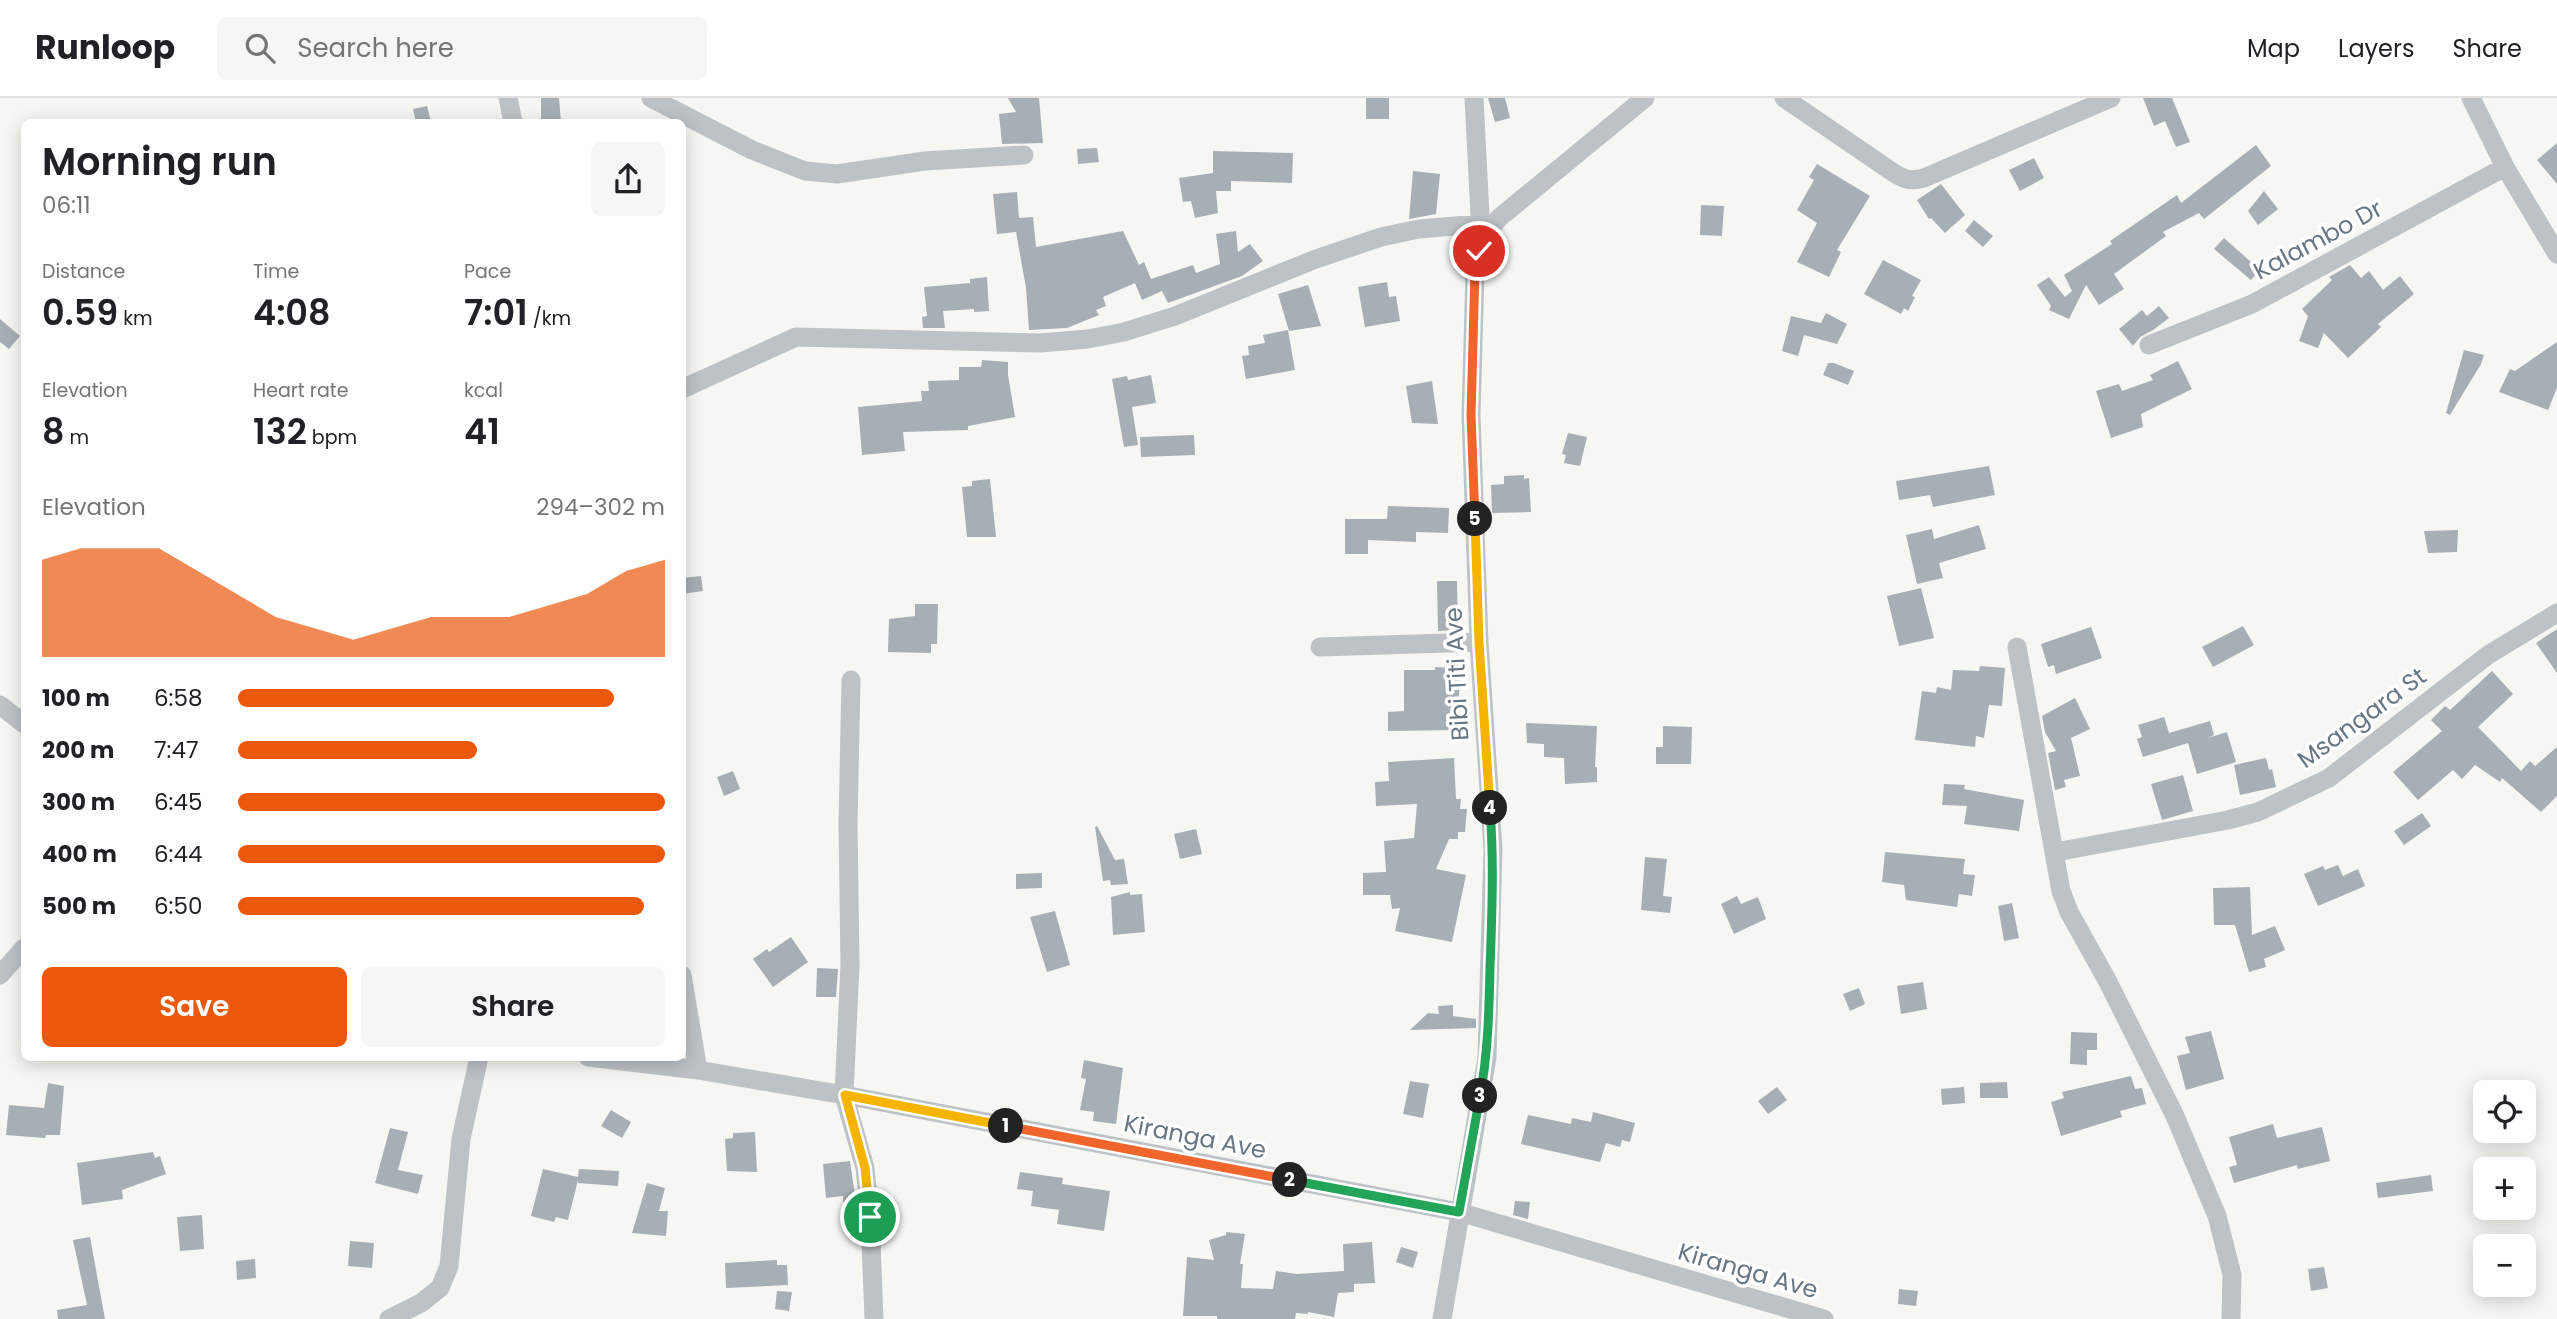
<!DOCTYPE html>
<html lang="en">
<head>
<meta charset="utf-8">
<style>
  :root { --surface:#fff; --page:#f6f6f6; --text:#202124; --muted:#757577; --line:#e0e0e0; --accent:#ea580c }
  body { margin:0; font-family:Poppins,sans-serif; background:var(--page); color:var(--text); height:100vh; display:flex; flex-direction:column; font-size:26px; white-space:nowrap }
  * { box-sizing:border-box; margin:0 }
  p { font-size:23px; color:var(--muted) }
  .icon { flex:none; width:38px; height:38px; fill:none; stroke:currentColor; stroke-width:2; stroke-linecap:round; stroke-linejoin:round }
  .map { position:relative; flex:1; overflow:hidden }
  .side { position:absolute; left:21px; top:21px; width:665px; height:942px; display:flex; flex-direction:column; background:var(--surface); border-radius:10px; box-shadow:0 4px 18px #0003 }
  .side>* { flex:none }
  .fabs { position:absolute; left:2473px; top:982px; display:grid; gap:14px }
  .fabs a { display:grid; place-items:center; width:63px; height:63px; border-radius:10px; background:var(--surface); box-shadow:0 4px 18px #0003; font-size:35px }
  .pin { position:absolute; display:grid; place-items:center; width:60px; height:60px; color:#fff; margin:-30px; border:4px solid #fff; border-radius:50%; box-shadow:0 2px 7px #0007 }
  .km { position:absolute; width:35px; height:35px; margin:-18px; border-radius:50%; background:#222; color:#fff; font-size:19px; line-height:35px; text-align:center }
  .round { display:grid; place-items:center; flex:none; width:74px; height:74px; border-radius:10px; background:var(--page) }
  .overview { display:flex; align-items:center; justify-content:space-between; height:119px; padding:0 21px }
  h1 { font-size:38px; font-weight:600; line-height:52px }
  .figures { display:grid; grid-template-columns:repeat(3,1fr); gap:10px; height:119px; padding:7px 21px }
  .figures div { display:grid; align-content:center }
  .figures b { font-size:35px; font-weight:600 }
  .figures small { font-size:19px; font-weight:400 }
  .figures p { font-size:19px }
  .chart { height:196px; padding:14px 21px }
  .chart p { display:flex; justify-content:space-between }
  .chart svg { width:100%; height:126px; margin-top:7px; fill:var(--accent); opacity:.7 }
  .action { display:flex; gap:14px; margin-top:auto; padding:14px 21px }
  .action a { flex:1; height:80px; border-radius:10px; background:var(--accent); color:#fff; font-size:28px; font-weight:600; line-height:80px; text-align:center }
  .action a+a { background:var(--page); color:var(--text) }
  ul { padding:0 21px; list-style:none; font-size:23px }
  li { display:grid; grid-template-columns:112px 84px 1fr; align-items:center; height:52px }
  li i { height:18px; border-radius:9px; background:var(--accent) }
  header { display:flex; align-items:center; gap:42px; box-sizing:border-box; height:98px; padding:0 35px; background:var(--surface); border-bottom:2px solid var(--line) }
  header strong { font-size:33px }
  nav { display:flex; gap:38px; margin-inline-start:auto; font-size:24px }
  .search { width:490px; height:63px; background:var(--page); display:flex; align-items:center; gap:18px; box-sizing:border-box; padding:0 24px; border-radius:10px; color:var(--muted); font-size:26px }
  .map>svg:first-child { display:block }
</style>
</head>
<body>
<header>
<strong>Runloop</strong>
<div class="search"><svg class="icon" aria-label="search" viewBox="0 0 24 24"><circle cx="10" cy="10" r="6"/><path d="M15 15l6 6"/></svg>Search here</div>
<nav><a>Map</a><a>Layers</a><a>Share</a></nav>
</header>
<div class="map">
<svg width="2557" height="1221" viewBox="0 0 2557 1221">
  <rect width="100%" height="100%" fill="#f6f7f3"/>
  <!-- building -->
  <path fill="#a6afb5" d="M541,0H559L561,24H541Z
    M1008,0H1039L1043,45L1002,46L999,16L1016,14Z
    M1366,0H1389V21H1366Z
    M1488,0H1505L1510,20L1495,24Z
    M2143,0H2172L2190,44L2176,49L2165,23L2154,28Z
    M427,8L431,24H416L413,11Z
    M2557,45V86L2537,62Z
    M2256,47L2271,68L2204,121L2199,115L2163,134L2166,138L2114,176L2124,191L2099,207L2086,187L2069,221L2049,212L2051,208L2037,187L2049,179L2065,199L2072,193L2064,177L2112,146L2110,143L2177,97L2181,105Z
    M1097,50L1099,64L1078,66L1077,51Z
    M1213,53L1293,55L1292,85L1231,83V93H1216L1218,115L1195,120L1191,103L1183,104L1179,80L1213,75Z
    M2034,60L2044,80L2020,93L2009,72Z
    M1817,66L1870,98L1837,152L1841,154L1829,179L1797,164L1817,125L1797,112L1814,82L1809,79Z
    M1413,73L1440,76L1436,116L1409,121Z
    M1941,86L1965,117L1945,135L1931,120L1929,121L1917,102Z
    M2264,93L2278,111L2258,127L2248,113Z
    M1017,94L1019,120L1033,119L1036,149L1123,133L1139,167L1144,164L1151,181L1193,167L1196,175L1220,166L1216,136L1236,133L1238,154L1250,146L1263,163L1242,178L1168,205L1162,193L1142,202L1135,185L1103,199L1106,208L1096,212L1099,217L1067,230L1029,232L1026,190L1016,134L997,136L993,96Z
    M1701,107L1724,108L1722,138L1700,137Z
    M1974,122L1993,138L1983,149L1965,133Z
    M2224,140L2260,172L2251,182L2214,151Z
    M1883,162L1921,182L1912,198L1915,199L1908,213L1904,210L1901,216L1864,196Z
    M2350,167L2361,180L2369,173L2383,192L2400,178L2414,196L2378,226L2381,229L2348,260L2324,235L2318,250L2299,243L2308,218L2302,211L2332,182L2329,179Z
    M987,179L989,213L974,214V211L943,213L945,230H923L922,219L927,218L924,189L970,185V181Z
    M1387,184L1389,199L1396,198L1400,223L1365,229L1358,189Z
    M1308,187L1321,228L1289,233L1278,196Z
    M2159,208L2169,220L2153,232L2140,239L2133,248L2119,231L2142,212L2147,218Z
    M1826,215L1847,226L1837,246L1804,237L1798,258L1782,253L1791,218L1821,225Z
    M0,221L20,238L9,251L0,244Z
    M1288,232L1295,272L1246,281L1242,258L1249,257L1248,248L1265,245L1263,237Z
    M2557,244V290L2548,312L2499,294L2510,271L2515,273Z
    M2464,252L2484,257L2481,266L2450,317L2446,315Z
    M982,262L1008,264V277L1015,319L968,328V332L903,334L905,353L862,357L858,309L922,303L921,293H929L928,283L959,282V269H981Z
    M2178,263L2192,291L2141,316L2143,329L2111,340L2096,293L2119,286L2122,293L2153,282L2150,277Z
    M1828,265H1834L1854,273L1848,287L1823,277Z
    M1151,277L1156,305L1132,309L1138,347L1124,349L1112,281L1127,278L1128,282Z
    M1432,283L1438,326L1412,325L1406,288Z
    M1568,335L1587,339L1580,368L1564,365L1566,357L1562,356Z
    M1194,337L1195,357L1141,359L1140,339Z
    M1989,368L1995,397L1933,409L1930,397L1899,402L1896,383Z
    M1524,377V381L1529,380L1531,414L1492,415L1491,387L1504,386V378Z
    M990,381L996,439H967L962,389L972,388V383Z
    M1388,408L1449,410L1448,435L1416,434V444L1368,442V456H1345V421H1387Z
    M1979,427L1986,451L1939,465L1943,480L1917,486L1906,437L1932,431L1934,441Z
    M2458,432L2457,454L2428,455L2424,433Z
    M701,478L703,493L682,496V480Z
    M1437,483H1457L1458,532L1438,533Z
    M1921,490L1934,540L1899,548L1887,498Z
    M915,506H938L937,546H931V555L888,554L889,521L915,518Z
    M2243,528L2254,547L2213,569L2202,549Z
    M2091,529L2102,560L2056,576L2054,567L2048,569L2041,546Z
    M2557,531V575L2536,545Z
    M1980,568L2005,570L2002,608L1989,607L1984,640L1976,638L1975,649L1915,642L1922,593L1936,595L1937,589L1951,592L1953,572L1979,573Z
    M1435,569L1460,570L1458,632L1388,633V614L1404,613V572H1435Z
    M2492,573L2513,596L2478,629L2521,673L2530,663L2535,668L2557,649V698L2541,714L2502,680L2500,684L2475,667L2462,681L2453,672L2418,702L2393,674L2442,633L2431,622L2445,608L2450,612Z
    M2075,600L2090,631L2071,640L2080,678L2064,682L2066,689L2055,692L2048,655L2056,653L2045,634L2042,618Z
    M2164,619L2169,635L2210,623L2214,637L2208,640L2227,634L2236,664L2197,676L2188,645L2143,659L2137,641L2142,639L2138,627Z
    M1526,625L1597,628L1595,669H1597V684L1565,686L1564,660L1544,659V646L1527,645Z
    M1663,628L1692,629L1691,666H1656V649H1663Z
    M1454,660L1456,701H1461L1460,711H1467L1465,734H1458V741H1449L1436,771L1466,777L1452,844L1395,833L1400,810L1392,811L1390,797H1363V775L1386,774L1384,743L1414,740L1417,706L1376,708L1375,684L1389,683L1388,664Z
    M2266,660L2269,672L2272,671L2276,689L2240,697L2234,667Z
    M733,673L740,691L724,698L717,679Z
    M2183,677L2193,713L2162,722L2151,686Z
    M1944,686L1965,687L1964,691L2024,702L2019,733L1964,726L1967,708L1942,707Z
    M2422,715L2431,728L2404,747L2394,733Z
    M1097,728L1115,762L1124,761L1128,786L1111,787L1110,782L1103,783L1095,729Z
    M1196,731L1202,756L1180,761L1174,736Z
    M1885,754L1965,761L1963,776L1975,777L1972,798L1959,796L1957,809L1906,802L1904,787L1882,784Z
    M1645,759L1667,761L1663,798L1672,799L1670,815L1641,812Z
    M2338,767L2343,778L2358,771L2365,788L2318,808L2304,776L2323,768L2325,772Z
    M1042,775V790L1016,791V776Z
    M2250,789L2252,837L2275,828L2285,852L2264,861L2266,869L2249,874L2235,827H2214L2213,790Z
    M1130,794V797L1142,796L1145,834L1113,837L1111,799Z
    M1737,798L1741,806L1758,799L1766,821L1734,836L1721,806Z
    M2012,805L2019,840L2004,843L1998,808Z
    M1055,813L1070,867L1047,874L1030,819Z
    M791,839L808,864L773,889L753,861L767,851L769,854Z
    M817,870L838,871L836,899H816Z
    M1923,884L1927,911L1901,916L1897,888Z
    M1859,890L1865,906L1850,913L1843,896Z
    M1453,907V918L1476,921V930L1410,932L1428,915L1439,916L1438,908Z
    M2211,933L2224,981L2186,992L2177,958L2190,955L2185,939Z
    M2071,934L2097,935V952H2087V967L2070,966Z
    M1084,962L1123,970L1116,1026L1093,1023L1094,1014L1080,1012L1086,981L1081,980Z
    M2131,978L2135,991L2142,990L2146,1006L2120,1013L2122,1019L2061,1038L2051,1004L2064,1000L2062,994Z
    M1410,983L1429,986L1423,1020L1403,1016Z
    M2007,984L2008,1000H1980V985Z
    M48,985L64,988L60,1037H46L45,1040L6,1037L9,1007L44,1010Z
    M1777,989L1787,1002L1768,1016L1758,1003Z
    M1964,989L1965,1005L1942,1007L1941,991Z
    M611,1012L631,1024L622,1040L601,1028Z
    M1593,1014L1635,1025L1630,1044L1622,1042L1620,1049L1606,1045L1600,1064L1521,1046L1528,1017L1571,1026L1572,1020L1591,1024Z
    M2273,1026L2277,1040L2322,1029L2330,1063L2298,1071L2297,1067L2234,1085L2229,1069L2237,1067L2229,1039Z
    M390,1030L408,1034L398,1072L423,1077L418,1096L375,1085Z
    M755,1034L757,1074L727,1073L725,1041L733,1040V1035Z
    M153,1054L155,1060L160,1058L166,1076L122,1092L123,1101L82,1107L77,1065Z
    M850,1063L856,1104H843V1098L826,1100L823,1066Z
    M543,1071L578,1079L579,1071L619,1073L618,1088L578,1085V1082L568,1122L556,1119L554,1124L531,1118Z
    M1020,1074L1063,1080L1062,1086L1110,1093L1104,1133L1057,1126L1059,1112L1031,1108L1033,1093L1017,1091Z
    M2431,1077L2433,1093L2378,1100L2376,1085Z
    M647,1085L665,1090L659,1113H668L666,1138L632,1135Z
    M1515,1103L1530,1104L1528,1121L1513,1117Z
    M202,1117L204,1151L180,1153L177,1119Z
    M1226,1134L1245,1136L1240,1166H1243L1241,1190L1273,1191L1276,1173L1297,1176L1344,1173L1343,1146L1372,1144L1375,1185L1354,1186V1194L1338,1195L1334,1219L1308,1214V1216L1296,1215L1295,1221H1217V1218H1183L1187,1159L1214,1162L1209,1142L1226,1137Z
    M90,1139L105,1221H58L57,1212L87,1207L73,1142Z
    M350,1143L374,1145L372,1170L348,1168Z
    M1401,1149L1418,1154L1413,1170L1396,1164Z
    M255,1161L256,1180L237,1182L236,1163Z
    M777,1162V1167H787L788,1187L726,1190L725,1165Z
    M2324,1169L2328,1190L2311,1193L2308,1171Z
    M1899,1191L1918,1193L1916,1208L1898,1206Z
    M777,1193L792,1194L789,1213L775,1211Z"/>
  <g fill="none" stroke-linecap="round" stroke-linejoin="round">
    <!-- street -->
    <path stroke="#bdc2c6" stroke-width="19" d="M508,0L513,24
      M651,0L752,52L805,73L837,76L925,63L1024,57
      M1474,0L1481,137
      M1784,0L1891,73C1903,81 1909,84 1924,80L2111,0
      M2471,0L2505,69L2557,156
      M2149,247L2252,206L2505,69
      M682,291L796,239L1040,245L1088,241L1124,234L1175,218L1316,161L1381,139L1419,131L1479,126
      M1320,549L1479,544
      M2017,549L2061,793L2069,814L2107,882L2175,1018L2217,1118L2232,1177L2231,1221
      M851,582L848,726L850,867L844,997L865,1070L870,1119L874,1221
      M0,607L24,626
      M2056,754L2228,722L2258,714L2329,680L2488,557L2557,515
      M0,877L24,850
      M682,877L698,972
      M588,959L698,972L844,997L1459,1114L1824,1221
      M389,1221L421,1205L440,1190L449,1168L461,1041L479,959
      M1442,1221L1487,960L1493,751L1479,544L1471,317L1475,172L1482,141L1499,120L1645,0"/>
  </g>
  <g fill="none" stroke-linecap="round" stroke-linejoin="round">
    <!-- split-1 casing -->
    <g stroke="#fff" stroke-width="14">
      <path id="split-1" d="M870,1119L865,1070L845,997L1006,1028"/>
    </g>
    <!-- split-2 casing -->
    <g stroke="#fff" stroke-width="14">
      <path id="split-2" d="M1006,1028L1290,1082"/>
    </g>
    <!-- split-3 casing -->
    <g stroke="#fff" stroke-width="14">
      <path id="split-3" d="M1290,1082L1459,1114L1480,998"/>
    </g>
    <!-- split-4 casing -->
    <g stroke="#fff" stroke-width="14">
      <path id="split-4" d="M1480,998C1488,956 1489,914 1490,870C1492,817 1494,763 1490,710"/>
    </g>
    <!-- split-5 casing -->
    <g stroke="#fff" stroke-width="14">
      <path id="split-5" d="M1475,421L1479,544L1490,710"/>
    </g>
    <!-- split-6 casing -->
    <g stroke="#fff" stroke-width="14">
      <path id="split-6" d="M1475,421L1471,317L1475,172L1479,153"/>
    </g>
    <!-- split-1 -->
    <use href="#split-1" stroke="#f5b400" stroke-width="9"/>
    <!-- split-2 -->
    <use href="#split-2" stroke="#f0652b" stroke-width="9"/>
    <!-- split-3 -->
    <use href="#split-3" stroke="#22a559" stroke-width="9"/>
    <!-- split-4 -->
    <use href="#split-4" stroke="#22a559" stroke-width="9"/>
    <!-- split-5 -->
    <use href="#split-5" stroke="#f5b400" stroke-width="9"/>
    <!-- split-6 -->
    <use href="#split-6" stroke="#f0652b" stroke-width="9"/>
  </g>
  <g text-anchor="middle" stroke-width="7" stroke-linejoin="round" paint-order="stroke">
    <!-- street labels -->
    <g font-size="24" fill="#667684" stroke="#fff">
      <text transform="translate(2318 142) rotate(-28)" y="8">Kalambo Dr</text>
      <text transform="translate(1457 576) rotate(-93)" y="8">Bibi Titi Ave</text>
      <text transform="translate(2362 620) rotate(-36)" y="8">Msangara St</text>
      <text transform="translate(1195 1039) rotate(11)" y="8">Kiranga Ave</text>
      <text transform="translate(1748 1173) rotate(16)" y="8">Kiranga Ave</text>
    </g>
  </g>
</svg>
<div class="fabs">
<a><svg class="icon" aria-label="locate" viewBox="0 0 24 24"><circle cx="12" cy="12" r="6"/><path d="M12 2v4M12 18v4M2 12h4M18 12h4"/></svg></a>
<a>+</a>
<a>−</a>
</div>
<div class="pin" style="left:870px;top:1119px;background:#1e9e55"><svg class="icon" aria-label="arrive" viewBox="0 0 24 24"><path d="M6 21V4h12l-3 4 3 4H6"/></svg></div>
<div class="pin" style="left:1479px;top:153px;background:#d93025"><svg class="icon" aria-label="check" viewBox="0 0 24 24"><path d="M5 12l5 5 9-10"/></svg></div>
<b class="km" style="left:1006px;top:1028px">1</b>
<b class="km" style="left:1290px;top:1082px">2</b>
<b class="km" style="left:1480px;top:998px">3</b>
<b class="km" style="left:1490px;top:710px">4</b>
<b class="km" style="left:1475px;top:421px">5</b>
<section class="side">
<div class="overview"><div><h1>Morning run</h1><p>06:11</p></div><a class="round"><svg class="icon" aria-label="share" viewBox="0 0 24 24"><path d="M12 15V3M7 8l5-5 5 5M5 13v7h14v-7"/></svg></a></div>
<div class="figures">
<div><p>Distance</p><b>0.59<small> km</small></b></div>
<div><p>Time</p><b>4:08</b></div>
<div><p>Pace</p><b>7:01<small> /km</small></b></div>
</div>
<div class="figures">
<div><p>Elevation</p><b>8<small> m</small></b></div>
<div><p>Heart rate</p><b>132<small> bpm</small></b></div>
<div><p>kcal</p><b>41</b></div>
</div>
<div class="chart"><p><span>Elevation</span>294–302 m</p>
<svg viewBox="0 0 160 44" preserveAspectRatio="none"><path d="M0 44V10L10 6L20 6L30 6L40 14L50 22L60 30L70 34L80 38L90 34L100 30L110 30L120 30L130 26L140 22L150 14L160 10V44z"/></svg>
</div>
<ul>
<li><b>100 m</b>6:58<i style="width:88%"></i></li>
<li><b>200 m</b>7:47<i style="width:56%"></i></li>
<li><b>300 m</b>6:45<i style="width:100%"></i></li>
<li><b>400 m</b>6:44<i style="width:100%"></i></li>
<li><b>500 m</b>6:50<i style="width:95%"></i></li>
</ul>
<div class="action"><a>Save</a><a>Share</a></div>
</section>
</div>
</body>
</html>
